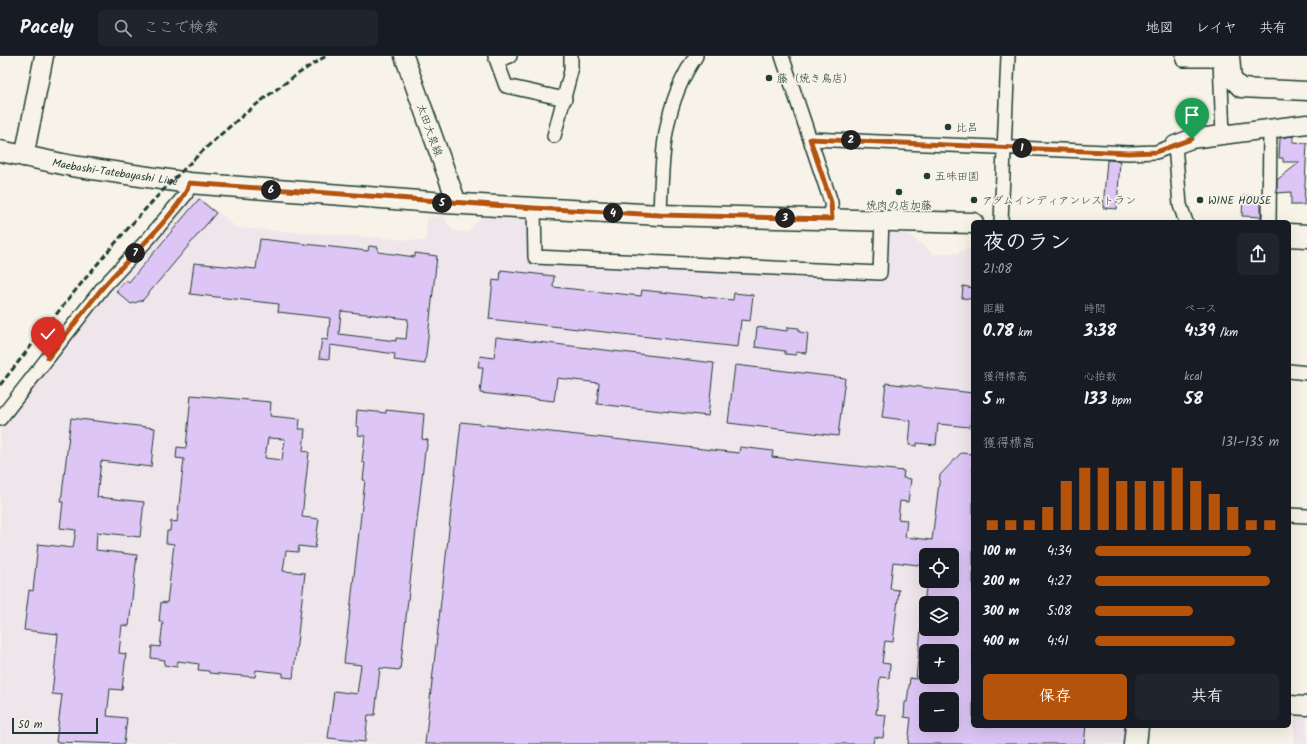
<!DOCTYPE html>
<html lang="ja">
<head>
<meta charset="utf-8">
<style>
  :root { --surface:#171b24; --page:#20242c; --text:#f1f3f6; --muted:#9ea1a6; --line:#363941; --accent:#b45309 }
  body { margin:0; font-family:Kalam,"Klee One",sans-serif; background:var(--page); color:var(--text); height:100vh; display:flex; flex-direction:column; font-size:15px; white-space:nowrap }
  * { box-sizing:border-box; margin:0 }
  p { font-size:13px; color:var(--muted) }
  .icon { flex:none; width:22px; height:22px; fill:none; stroke:currentColor; stroke-width:2; stroke-linecap:round; stroke-linejoin:round }
  .map { position:relative; flex:1; overflow:hidden }
  .side { position:absolute; left:971px; top:164px; width:320px; height:508px; display:flex; flex-direction:column; background:var(--surface); border-radius:6px; box-shadow:0 4px 16px #0002 }
  .side>* { flex:none }
  .tools { position:absolute; left:919px; top:492px; display:grid; gap:8px }
  .tools a { display:grid; place-items:center; width:40px; height:40px; border-radius:6px; background:var(--surface); box-shadow:0 4px 16px #0002; font-size:20px }
  .scale { position:absolute; left:12px; bottom:10px; width:86px; box-sizing:border-box; padding-left:4px; border:2px solid #1f3d34; border-top:0; font-size:11px; line-height:14px; white-space:nowrap; color:#1f3d34; -webkit-text-stroke:3px #f7f3e8; paint-order:stroke }
  .pin { position:absolute; display:grid; place-items:center; width:34px; height:34px; color:#fff; margin:-41px -17px; border-radius:50% 50% 50% 0; rotate:-45deg; box-shadow:0 0 4px #0007 }
  .pin .icon { rotate:45deg }
  .km { position:absolute; width:20px; height:20px; margin:-10px; border-radius:50%; background:#222; color:#fff; font-size:11px; line-height:20px; text-align:center }
  .round { display:grid; place-items:center; flex:none; width:42px; height:42px; border-radius:6px; background:var(--page) }
  .head { display:flex; align-items:center; justify-content:space-between; height:68px; padding:0 12px }
  h1 { font-size:22px; font-weight:600; line-height:30px }
  .figures { display:grid; grid-template-columns:repeat(3,1fr); gap:6px; height:68px; padding:4px 12px }
  .figures div { display:grid; align-content:center }
  .figures b { font-size:17px; font-weight:600 }
  .figures small { font-size:11px; font-weight:400 }
  .figures p { font-size:11px }
  .chart { height:112px; padding:8px 12px }
  .chart p { display:flex; justify-content:space-between }
  .chart svg { width:100%; height:72px; margin-top:4px; stroke:var(--accent); stroke-width:6 }
  .primary-button { display:flex; gap:8px; margin-top:auto; padding:8px 12px }
  .primary-button a { flex:1; height:46px; border-radius:6px; background:var(--accent); color:#fff; font-size:16px; font-weight:600; line-height:46px; text-align:center }
  .primary-button a+a { background:var(--page); color:var(--text) }
  ul { padding:0 12px; list-style:none; font-size:13px }
  li { display:grid; grid-template-columns:64px 48px 1fr; align-items:center; height:30px }
  li i { height:10px; border-radius:5px; background:var(--accent) }
  header { display:flex; align-items:center; gap:24px; box-sizing:border-box; height:56px; padding:0 20px; background:var(--surface); border-bottom:1px solid var(--line) }
  header strong { font-size:19px }
  nav { display:flex; gap:22px; margin-inline-start:auto; font-size:14px }
  .search { width:280px; height:36px; background:var(--page); display:flex; align-items:center; gap:10px; box-sizing:border-box; padding:0 14px; border-radius:6px; color:var(--muted); font-size:15px }
  .map>svg:first-child { display:block }
</style>
</head>
<body>
<header>
<strong>Pacely</strong>
<div class="search"><svg class="icon" aria-label="search" viewBox="0 0 24 24"><circle cx="10" cy="10" r="6"/><path d="M15 15l6 6"/></svg>ここで検索</div>
<nav><a>地図</a><a>レイヤ</a><a>共有</a></nav>
</header>
<div class="map">
<svg width="1307" height="688" viewBox="0 0 1307 688">
  <rect width="100%" height="100%" fill="#f7f3e8"/>
  <filter id="ink" filterUnits="userSpaceOnUse"><feTurbulence type="fractalNoise" baseFrequency=".025" numOctaves="2"/><feDisplacementMap in="SourceGraphic" scale="8" xChannelSelector="R" yChannelSelector="G"/><feConvolveMatrix kernelMatrix="1 2 1 2 8 2 1 2 1" color-interpolation-filters="sRGB"/></filter>
  <g filter="url(#ink)">
    <!-- built -->
    <path fill="#efe6ec" fill-rule="evenodd" d="M196,138L237,172L426,185L427,161L443,160L453,175L468,176L485,156L531,161V205L886,219L889,177L908,178L934,198L957,197L973,190V670H1126L1124,688H0V374L109,233ZM926,499H952V525H926ZM926,547H952V573H926ZM926,595H952V621H926ZM926,643H952V669H926Z
      M1294,657L1307,658V688H1294Z"/>
    <!-- building -->
    <path fill="#ddc6f6" stroke="#1f3d34" fill-rule="evenodd" d="M1293,80V86L1307,87L1304,149H1291V136L1277,137V124L1300,106H1283V102H1279L1280,82Z
      M1107,104L1120,105L1117,153L1103,152Z
      M1243,140H1261V161L1242,160Z
      M199,143L216,157L143,244L131,248L116,235L126,224L129,226Z
      M260,183L368,195L369,190L378,191V196L415,201V197L437,200L425,308L394,304L395,298L330,289L329,303L319,302L322,283L328,284L330,262L278,256L279,248L190,238L194,207L256,213ZM341,255L408,263L406,283L396,282V285L339,278Z
      M501,214L554,220L553,231L641,240L642,234L733,244L734,237L753,239L750,265L741,264L738,291L489,263L493,224L500,225Z
      M963,230L973,232L972,243L962,242Z
      M757,271L787,275L788,271L799,272V276L808,277L806,297L796,296V299L785,298V295L755,291Z
      M496,281L714,307L708,360L597,348L599,327L557,322L554,345L480,337L483,311H478L480,300L494,302Z
      M735,309L845,322L838,380L728,367Z
      M886,327L973,337L970,371L938,368L936,389L917,387V390L909,389L911,365L882,361Z
      M191,339L271,346L270,360L300,363L299,373H305L303,395L309,396L302,461L319,463L315,492L299,490L298,496L286,495L283,515L305,517L293,622L283,621V617L256,614L255,621L209,617V615L198,614L199,608L178,605L177,611L164,609L165,604L151,602L152,590L160,591L163,566H159L161,546L167,547L174,488L166,487L167,475H170L171,465L177,466L184,403L176,402L177,391L186,392ZM268,382L285,383L282,404L265,402Z
      M357,354L386,357V354L424,358L422,383L428,384L426,395H425L400,614L380,612L375,659H368L365,686L328,682L334,635L357,638L361,609L344,607L365,424H363L365,407L362,406L365,380L358,379L359,371L356,370Z
      M71,362L155,372L151,411L101,405L97,441L144,446L140,481L97,476L96,494L137,499L129,570L122,569L119,597L126,598L122,634L110,633L107,660L127,662L124,688L56,686L62,639L52,638L58,578L24,574L29,534L33,535L38,488L73,492L76,474L60,472L63,446H61Z
      M461,366L739,397L740,391L773,395L772,401L904,415L903,422L911,423L908,446L900,445L898,463L907,464L905,481L932,484L940,419L961,397L973,398V670H1086L1084,688H908L911,662L904,661L905,646H907L910,622L916,623L921,573H952V547H924L927,525H952V499H926V510L893,506L890,533L899,534L893,586L885,585L882,607L890,608L889,622L880,621L876,658L886,659L883,682L874,681L873,688H425ZM926,595H952V621H926ZM926,643H952V669H926Z"/>
    <g fill="none" stroke-linecap="round" stroke-linejoin="round">
      <!-- street casing -->
      <g stroke="#1f3d34" stroke-width="16">
        <path id="street" d="M495,0L506,30L565,43
          M782,0L831,146L832,163
          M1183,0V4H1220L1223,79
          M497,5L510,0
          M554,80L571,15V0
          M811,83L1129,97L1156,96L1175,89L1180,149L1186,166
          M534,152L535,201L880,217L882,164
          M660,159C662,101 662,50 696,0
          M1001,166L1008,0
          M1269,166L1270,73
          M1289,315L1307,317
          M0,363L104,230L149,182L186,138L189,127
          M1289,459L1307,460"/>
      </g>
      <!-- secondary casing -->
      <g stroke="#1f3d34" stroke-width="21">
        <path id="secondary" d="M404,0L457,147
          M1230,0L1232,23L1241,32L1307,35
          M1175,89L1191,83L1307,68
          M24,101L44,0
          M1289,649L1307,650"/>
      </g>
      <!-- primary casing -->
      <g stroke="#1f3d34" stroke-width="23">
        <g id="primary">
          <path id="s1" d="M0,95L72,110L189,127L445,147L660,159L973,167"/>
        </g>
      </g>
      <!-- highway casing -->
      <g stroke="#1f3d34" stroke-width="25">
        <path id="highway" d="M1289,179L1307,180
          M1135,688L1137,670"/>
      </g>
      <!-- street -->
      <use href="#street" stroke="#f7f3e8" stroke-width="13"/>
      <!-- secondary -->
      <use href="#secondary" stroke="#f7f3e8" stroke-width="18"/>
      <!-- primary -->
      <use href="#primary" stroke="#f7f3e8" stroke-width="20"/>
      <!-- highway -->
      <use href="#highway" stroke="#f7f3e8" stroke-width="22"/>
      <!-- rail -->
      <path stroke="#1f3d34" stroke-width="3" stroke-dasharray="6 3" stroke-linecap="butt" d="M0,329C98,206 190,83 326,0"/>
    </g>
  </g>
  <g fill="none" stroke-linecap="round" stroke-linejoin="round" filter="url(#ink)">
    <!-- route casing -->
    <g stroke="#fff" stroke-width="8">
      <path id="route" d="M48,302C67,278 85,253 104,230C122,209 186,149 189,127L534,152L660,159L832,163L831,146L810,83L1129,97L1156,96L1192,83"/>
    </g>
    <!-- route -->
    <use href="#route" stroke="#b45309" stroke-width="5"/>
  </g>
  <!-- markers -->
  <g fill="#1f3d34" stroke="#f7f3e8" stroke-width="1.5">
    <circle cx="769" cy="22" r="4"/>
    <circle cx="948" cy="71" r="4"/>
    <circle cx="927" cy="120" r="4"/>
    <circle cx="899" cy="136" r="4"/>
    <circle cx="974" cy="144" r="4"/>
    <circle cx="1200" cy="144" r="4"/>
  </g>
  <g text-anchor="middle" stroke-width="3.5" stroke-linejoin="round" paint-order="stroke">
    <!-- poi labels -->
    <g font-size="11" fill="#1f3d34" stroke="#f7f3e8" text-anchor="start">
      <text x="777" y="26">藤（焼き鳥店）</text>
      <text x="956" y="75">比呂</text>
      <text x="935" y="124">五味田園</text>
      <text x="982" y="148">アダムインディアンレストラン</text>
      <text x="1208" y="148">WINE HOUSE</text>
      <text x="899" y="153" text-anchor="middle">焼肉の店加藤</text>
    </g>
    <!-- street labels -->
    <g font-size="11" fill="#1f3d34" stroke="#f7f3e8">
      <text transform="translate(430 74) rotate(70)" y="4">太田大泉線</text>
      <text dy="4" stroke="none"><textPath href="#s1" startOffset="117">Maebashi-Tatebayashi Line</textPath></text>
    </g>
  </g>
</svg>
<div class="tools">
<a><svg class="icon" aria-label="locate" viewBox="0 0 24 24"><circle cx="12" cy="12" r="6"/><path d="M12 2v4M12 18v4M2 12h4M18 12h4"/></svg></a>
<a><svg class="icon" aria-label="layers" viewBox="0 0 24 24"><path d="M12 4l9 5-9 5-9-5zM3 14l9 5 9-5"/></svg></a>
<a>+</a>
<a>−</a>
</div>
<div class="scale">50 m</div>
<div class="pin" style="left:1192px;top:83px;background:#1e9e55"><svg class="icon" aria-label="arrive" viewBox="0 0 24 24"><path d="M6 21V4h12l-3 4 3 4H6"/></svg></div>
<div class="pin" style="left:48px;top:302px;background:#d93025"><svg class="icon" aria-label="check" viewBox="0 0 24 24"><path d="M5 12l5 5 9-10"/></svg></div>
<b class="km" style="left:1022px;top:92px">1</b>
<b class="km" style="left:851px;top:84px">2</b>
<b class="km" style="left:785px;top:162px">3</b>
<b class="km" style="left:613px;top:157px">4</b>
<b class="km" style="left:442px;top:147px">5</b>
<b class="km" style="left:271px;top:134px">6</b>
<b class="km" style="left:135px;top:197px">7</b>
<section class="side">
<div class="head"><div><h1>夜のラン</h1><p>21:08</p></div><a class="round"><svg class="icon" aria-label="share" viewBox="0 0 24 24"><path d="M12 15V3M7 8l5-5 5 5M5 13v7h14v-7"/></svg></a></div>
<div class="figures">
<div><p>距離</p><b>0.78<small> km</small></b></div>
<div><p>時間</p><b>3:38</b></div>
<div><p>ペース</p><b>4:39<small> /km</small></b></div>
</div>
<div class="figures">
<div><p>獲得標高</p><b>5<small> m</small></b></div>
<div><p>心拍数</p><b>133<small> bpm</small></b></div>
<div><p>kcal</p><b>58</b></div>
</div>
<div class="chart"><p><span>獲得標高</span>131–135 m</p>
<svg viewBox="0 0 160 44" preserveAspectRatio="none"><path d="M5 44V38M15 44V38M25 44V38M35 44V30M45 44V14M55 44V6M65 44V6M75 44V14M85 44V14M95 44V14M105 44V6M115 44V14M125 44V22M135 44V30M145 44V38M155 44V38"/></svg>
</div>
<ul>
<li><b>100 m</b>4:34<i style="width:85%"></i></li>
<li><b>200 m</b>4:27<i style="width:95%"></i></li>
<li><b>300 m</b>5:08<i style="width:53%"></i></li>
<li><b>400 m</b>4:41<i style="width:76%"></i></li>
</ul>
<div class="primary-button"><a>保存</a><a>共有</a></div>
</section>
</div>
</body>
</html>
